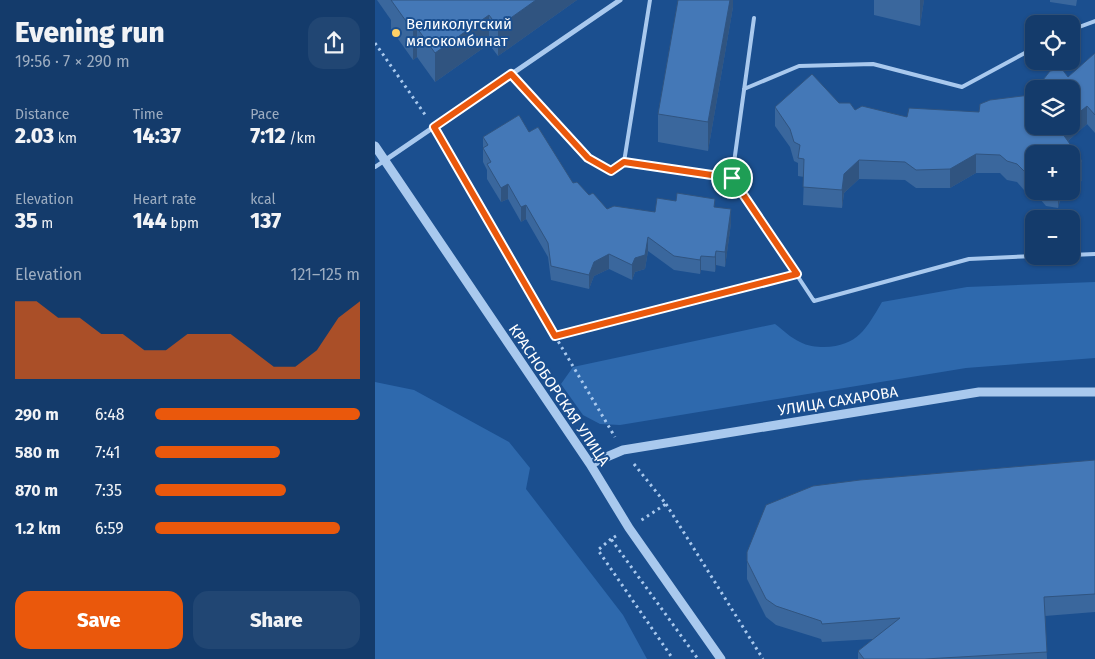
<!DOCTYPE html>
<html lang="en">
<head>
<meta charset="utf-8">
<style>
  :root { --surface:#143b6b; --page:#214673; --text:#f1f3f6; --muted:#9dadc1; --line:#33557e; --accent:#ea580c }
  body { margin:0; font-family:"Fira Sans",sans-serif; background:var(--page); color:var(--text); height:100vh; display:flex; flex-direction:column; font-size:19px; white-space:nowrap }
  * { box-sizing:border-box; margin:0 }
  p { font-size:16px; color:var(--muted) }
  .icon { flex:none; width:28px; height:28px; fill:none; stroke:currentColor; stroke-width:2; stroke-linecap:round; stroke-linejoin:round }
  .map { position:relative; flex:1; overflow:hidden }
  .details { display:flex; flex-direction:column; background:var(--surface); width:375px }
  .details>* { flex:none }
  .tools { position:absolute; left:650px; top:15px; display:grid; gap:10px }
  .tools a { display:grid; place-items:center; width:55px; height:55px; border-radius:10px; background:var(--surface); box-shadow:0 1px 4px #0004,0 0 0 1px var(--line); font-size:25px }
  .pin { position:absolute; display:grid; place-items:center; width:42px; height:42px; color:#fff; margin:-21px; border:2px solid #fff; border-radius:50%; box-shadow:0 1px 5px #0007 }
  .round { display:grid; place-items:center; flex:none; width:52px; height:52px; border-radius:15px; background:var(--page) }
  .headline { display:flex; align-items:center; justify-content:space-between; height:85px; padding:0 15px }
  h1 { font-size:28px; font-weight:800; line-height:38px }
  .stats { display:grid; grid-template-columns:repeat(3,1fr); gap:8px; height:85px; padding:5px 15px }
  .stats div { display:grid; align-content:center }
  .stats b { font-size:21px; font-weight:800 }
  .stats small { font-size:14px; font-weight:400 }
  .stats p { font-size:14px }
  .chart { height:140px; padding:10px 15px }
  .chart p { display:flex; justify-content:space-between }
  .chart svg { width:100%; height:90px; margin-top:5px; fill:var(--accent); opacity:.7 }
  .cta { display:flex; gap:10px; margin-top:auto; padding:10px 15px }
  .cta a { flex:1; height:58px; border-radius:15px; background:var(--accent); color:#fff; font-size:20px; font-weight:800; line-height:58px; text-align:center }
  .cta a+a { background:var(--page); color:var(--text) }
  ul { padding:0 15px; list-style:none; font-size:16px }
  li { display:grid; grid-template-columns:80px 60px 1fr; align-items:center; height:38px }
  li i { height:12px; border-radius:6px; background:var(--accent) }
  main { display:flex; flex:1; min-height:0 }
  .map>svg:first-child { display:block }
</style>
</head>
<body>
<main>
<section class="details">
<div class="headline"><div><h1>Evening run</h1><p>19:56 · 7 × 290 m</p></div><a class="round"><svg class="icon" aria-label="share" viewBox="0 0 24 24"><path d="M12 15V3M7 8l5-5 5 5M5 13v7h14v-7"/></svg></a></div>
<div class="stats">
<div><p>Distance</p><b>2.03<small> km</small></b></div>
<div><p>Time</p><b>14:37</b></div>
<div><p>Pace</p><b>7:12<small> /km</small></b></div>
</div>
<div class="stats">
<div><p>Elevation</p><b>35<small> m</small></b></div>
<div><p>Heart rate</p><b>144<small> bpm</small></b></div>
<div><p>kcal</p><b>137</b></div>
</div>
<div class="chart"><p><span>Elevation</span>121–125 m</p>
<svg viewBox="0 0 160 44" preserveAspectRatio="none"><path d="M0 44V6L10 6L20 14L30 14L40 22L50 22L60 30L70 30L80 22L90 22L100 22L110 30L120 38L130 38L140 30L150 14L160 6V44z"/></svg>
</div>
<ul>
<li><b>290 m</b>6:48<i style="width:100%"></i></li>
<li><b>580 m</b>7:41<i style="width:61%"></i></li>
<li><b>870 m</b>7:35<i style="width:64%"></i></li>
<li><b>1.2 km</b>6:59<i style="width:90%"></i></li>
</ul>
<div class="cta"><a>Save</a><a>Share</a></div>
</section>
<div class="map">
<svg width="720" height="659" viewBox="0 0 720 659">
  <rect width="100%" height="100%" fill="#1b4f8f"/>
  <!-- green -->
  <path fill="#2e69ad" d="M720,282V358L591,368L245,425L225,424L208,415L186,384L198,367L400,324C408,330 416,338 425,342C432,346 441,347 449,347C483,346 491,329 507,302L592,287Z
    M0,382L39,390L134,442L155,468L151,489L248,615L272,659H0Z"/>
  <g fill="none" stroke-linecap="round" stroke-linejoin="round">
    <!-- path -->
    <path stroke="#a9c9ee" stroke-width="3" stroke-dasharray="2.5 4" stroke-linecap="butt" d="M0,43L51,116
      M66,138L180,336L407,278
      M180,336L240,437
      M259,464L291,504L265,521
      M291,504L388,659
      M241,536L236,539L323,659
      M236,539L223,550L298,659"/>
    <!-- service -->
    <path stroke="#a9c9ee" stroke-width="4" d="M275,0L249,162L357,177
      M379,18L357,177L439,301L594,259L660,256
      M696,30L720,21
      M137,74L213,158L236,171L249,162
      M369,89L424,66L498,64L587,87L659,48
      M0,167L9,161
      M696,255L720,254"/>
    <!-- minor -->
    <path stroke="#a9c9ee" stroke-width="5" d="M9,161L245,0"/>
    <!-- tertiary -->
    <path stroke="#a9c9ee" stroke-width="9" d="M0,146L215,464L254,528L346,659
      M215,464L248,450L604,392H720"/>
  </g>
  <!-- wall -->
  <path fill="#3a679d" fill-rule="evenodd" d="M2,0H202L123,56L114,44L60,82L42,57L38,60L16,29V20Z
    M358,0V7L333,151L283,142V114Z
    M499,0H549L545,26L499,15Z
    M675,0H702L701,6L675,2Z
    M720,53V133L712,124L693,141L707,180L704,185V194L687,193L683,208L671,206L659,192L649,190L642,182L632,180L625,173H601L575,188H541L530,180L484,179L469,193L467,208L428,205L429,177L423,176V163L419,161L415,147L400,126V107L464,103L480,110L532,117L604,112L655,95L693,77ZM659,154H696V191H659Z
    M154,132L198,183L232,209L280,212L340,207L356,223L350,267L341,265L340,272L326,270L325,274L299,270L273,251L270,269L260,272L257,280L234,269L219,276L214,289L176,280L173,257L151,219L146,222L133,199L126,202L112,179V170L108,162V137Z
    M720,460V612L670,616L672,659H483V651L499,639L447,642L446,639L401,625L391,617L372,579V552Z"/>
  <!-- shaded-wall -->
  <path fill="#305480" d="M161,0H202L123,56V27Z
    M355,0H358V7L333,151V122Z
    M545,0H549L545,26Z
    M114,15V44L60,82V53Z
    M42,28V57L38,60V31Z
    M712,106V124L685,148V130L689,126H696V119Z
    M601,154V173L575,188V169Z
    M484,160V179L469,193L467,208V190L469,174Z
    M707,161V180L704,185L703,167Z
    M133,184V199L126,202V188Z
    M683,191H687L683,208Z
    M151,205V219L146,222V207Z
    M356,209V223L350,267V252Z
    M273,237V251L270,269L260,272L257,280V265L260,258Z
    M341,251V265L340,272V257Z
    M234,254V269L219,276L214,289V275L219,262Z
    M326,256V270L325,274V260Z"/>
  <!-- building -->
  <path fill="#4478b7" stroke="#305480" d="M16,0H161L123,27L114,15L60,53L42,28L38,31Z
    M303,0H355L333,122L283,114Z
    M720,53V115L712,106L696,119V89H661L675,71L687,69L693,77Z
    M437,74L464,103H475L480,110L487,106L532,117L534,108L604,112L605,104L615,100L655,95L659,91V126H689L685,130L707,161L703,167L704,176L696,175V154H659V174L649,171L642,164L632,161L625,155L601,154L575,169L541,170L530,162L484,160L469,174L467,190L428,187L429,159L423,158L425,145L419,142L415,129L400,107Z
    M144,115L154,132L163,127L198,183L202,182L214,195L218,193L232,209L239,206L280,212L282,198L301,201L302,193L340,199L339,207L356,209L350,252L341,251L340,257L326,256L325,260L299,256L273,237L270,255L260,258L257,265L234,254L219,262L214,275L176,266L173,243L151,205L146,207L133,184L126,188L112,164L116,162L108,148L113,145L108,137Z
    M720,460V594L669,597L672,652L550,659H489L483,651L525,618L447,624L446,621L401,606L391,599L372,561V552L391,505L438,486L485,480Z"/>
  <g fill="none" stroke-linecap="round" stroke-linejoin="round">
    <!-- route casing -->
    <g stroke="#fff" stroke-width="10">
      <path id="route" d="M136,74L213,158L236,171L249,162L357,178L422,274L180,336L59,127Z"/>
    </g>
    <!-- route -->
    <use href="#route" stroke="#ea580c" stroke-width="6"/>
  </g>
  <!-- markers -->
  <circle fill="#ffd166" stroke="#1b4f8f" stroke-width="2" cx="21" cy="33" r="5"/>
  <g text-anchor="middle" stroke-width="4" stroke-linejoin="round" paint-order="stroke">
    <!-- poi labels -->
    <g font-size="15" fill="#fff" stroke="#1b4f8f" text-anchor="start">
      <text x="31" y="29">Великолугский<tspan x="31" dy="17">мясокомбинат</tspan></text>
    </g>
    <!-- street labels -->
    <g font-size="15" fill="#fff" stroke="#1b4f8f">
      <text transform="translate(184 395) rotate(56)" y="5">КРАСНОБОРСКАЯ УЛИЦА</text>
      <text transform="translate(463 401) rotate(-9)" y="5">УЛИЦА САХАРОВА</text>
    </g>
  </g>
</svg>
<div class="tools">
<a><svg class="icon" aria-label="locate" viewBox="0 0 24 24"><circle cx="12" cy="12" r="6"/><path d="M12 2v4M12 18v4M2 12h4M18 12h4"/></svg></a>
<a><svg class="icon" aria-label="layers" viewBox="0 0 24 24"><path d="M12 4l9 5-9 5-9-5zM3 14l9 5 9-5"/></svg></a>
<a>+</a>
<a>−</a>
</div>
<div class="pin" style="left:357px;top:178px;background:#1e9e55"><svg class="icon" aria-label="arrive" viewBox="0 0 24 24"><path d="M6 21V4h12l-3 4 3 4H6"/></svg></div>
</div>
</main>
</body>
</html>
